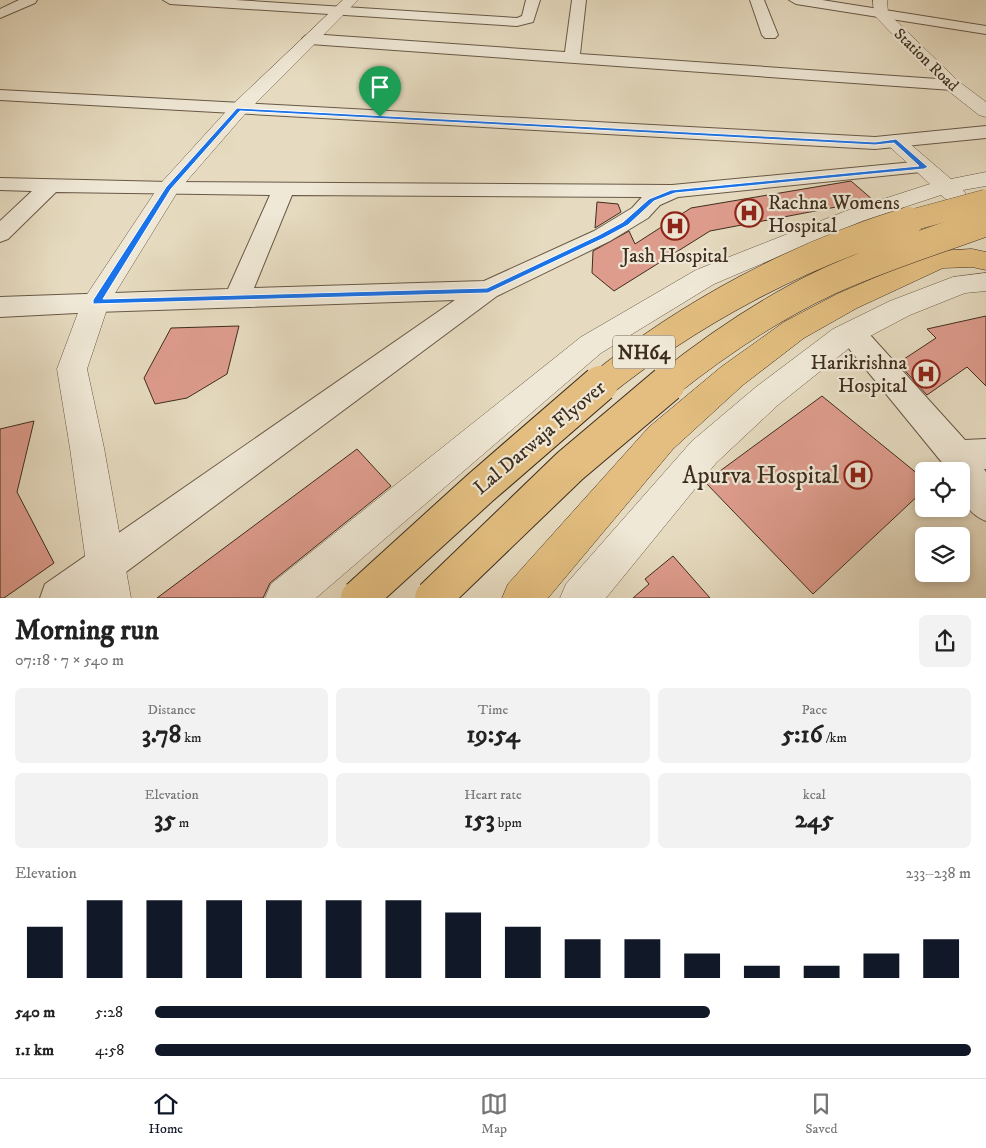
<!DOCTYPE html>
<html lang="en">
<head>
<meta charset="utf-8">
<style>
  :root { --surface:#fff; --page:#f2f2f2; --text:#222; --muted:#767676; --line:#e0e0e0; --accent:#111827 }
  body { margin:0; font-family:"IM FELL DW Pica",serif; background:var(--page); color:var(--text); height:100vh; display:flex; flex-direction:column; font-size:19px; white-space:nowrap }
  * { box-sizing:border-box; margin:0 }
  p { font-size:16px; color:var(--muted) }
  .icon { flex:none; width:28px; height:28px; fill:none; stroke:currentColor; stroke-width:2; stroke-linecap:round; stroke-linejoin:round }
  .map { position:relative; height:598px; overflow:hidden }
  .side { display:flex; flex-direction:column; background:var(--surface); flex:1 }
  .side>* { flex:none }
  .fabs { position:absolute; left:915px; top:462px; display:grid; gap:10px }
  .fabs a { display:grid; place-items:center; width:55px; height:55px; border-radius:8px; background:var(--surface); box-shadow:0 2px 8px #0003; font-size:25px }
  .pin { position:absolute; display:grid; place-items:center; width:42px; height:42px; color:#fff; margin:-51px -21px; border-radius:50% 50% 50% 0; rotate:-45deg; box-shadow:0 0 5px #0007 }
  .pin .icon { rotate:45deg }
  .round { display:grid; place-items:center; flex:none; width:52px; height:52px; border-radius:8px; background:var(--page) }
  .overview { display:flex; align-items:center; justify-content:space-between; height:85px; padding:0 15px }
  h1 { font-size:28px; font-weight:800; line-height:38px }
  .metrics { display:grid; grid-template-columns:repeat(3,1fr); gap:8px; height:85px; padding:5px 15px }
  .metrics div { display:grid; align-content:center; border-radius:8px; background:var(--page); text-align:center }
  .metrics b { font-size:25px; font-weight:800 }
  .metrics small { font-size:14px; font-weight:400 }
  .metrics p { font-size:14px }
  .chart { height:140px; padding:10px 15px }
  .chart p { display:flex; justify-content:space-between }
  .chart svg { width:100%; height:90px; margin-top:5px; stroke:var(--accent); stroke-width:6 }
  ul { padding:0 15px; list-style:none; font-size:16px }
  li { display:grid; grid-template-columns:80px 60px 1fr; align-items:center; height:38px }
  li i { height:12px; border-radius:6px; background:var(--accent) }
  .tabs { display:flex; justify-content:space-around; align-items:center; height:70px; border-top:1px solid var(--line); background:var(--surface); font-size:14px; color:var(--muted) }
  .tabs a { display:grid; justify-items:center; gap:2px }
  .tabs .active { color:var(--accent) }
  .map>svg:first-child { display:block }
</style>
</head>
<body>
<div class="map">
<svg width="986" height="598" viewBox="0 0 986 598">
  <rect width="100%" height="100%" fill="#e6dbc0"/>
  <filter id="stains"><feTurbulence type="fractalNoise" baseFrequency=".004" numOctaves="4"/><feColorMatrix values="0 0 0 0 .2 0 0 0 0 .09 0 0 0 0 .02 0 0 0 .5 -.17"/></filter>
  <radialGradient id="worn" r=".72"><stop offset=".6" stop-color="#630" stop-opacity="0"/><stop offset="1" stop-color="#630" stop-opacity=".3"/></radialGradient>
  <!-- building -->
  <path fill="#de9c8d" stroke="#3e2d1d" d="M851,181L873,200L710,231L614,291L592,273L593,251L629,231L635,244L691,208Z
    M597,202L618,204L621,212L595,228Z
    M986,316V386L967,367L927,395L898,363L936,338L927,329Z
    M239,326L227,374L187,398L155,404L144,378L171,328Z
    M822,396L924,479V490L813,594L705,482Z
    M34,421L17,492L54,563L4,598H0V429Z
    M357,449L391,486L270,583L263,598H157Z
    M673,556L710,598H633L649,584L645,579Z"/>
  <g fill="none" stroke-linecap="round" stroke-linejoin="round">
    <!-- minor casing -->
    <g stroke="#685846" stroke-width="2">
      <path id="minor" d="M19,0H37L35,3L0,18V9Z
        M163,0H235L517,18L522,16L526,0H540L533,22L517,26L170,4Z
        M572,0H586L580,54L952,80L958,81L961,85L958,89L952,90L310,44L305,42L302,39L305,36L310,34L565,52Z
        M750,0H764L778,35L775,38H765L762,35Z
        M789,0H822L986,26V34L796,4Z
        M0,90L875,137L986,126V138L875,149L0,100Z
        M924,161L931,163L934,167L931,171L678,197L660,205L648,218L610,241L497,296L91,598H40L45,584L455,300L96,312L0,317V297L228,289L270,195L56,192L8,239L0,242V221L32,191L0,190V178L169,182L672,185ZM292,195L642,197L632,208L594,231L484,281L254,288Z
        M852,322L862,326L965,440L986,439V469H984L986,472V521C962,511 961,494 961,471H949L842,340L838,333L842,326Z"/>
    </g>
    <!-- tertiary casing -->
    <g stroke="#685846" stroke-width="1">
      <path id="tertiary" d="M343,0H358L245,114L178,191L109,303L87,369L104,448L131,598H91L70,448L57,369L82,302L161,183L231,106Z
        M873,0H887L888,13L958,81L986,102V117L979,115L946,89L876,17L874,14Z
        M895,135L902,137L951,179L986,172V186L963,190L968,197L965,202C954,205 949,202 941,195L862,221L714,284L601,353L316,598H265L271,584L581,337L696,270L846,211L930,184L888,145L885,141L888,137Z
        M986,273V291L965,293L910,315L853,345L778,405L716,463L606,598H560L566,584L692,441L756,387L833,329L890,301L953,277Z"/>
    </g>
    <!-- trunk casing -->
    <g stroke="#3e2d1d" stroke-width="1">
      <path id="trunk" d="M972,249L986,252V270L972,267L943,268L857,308L804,338L743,385L673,449L548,598H502L508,584L649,427L721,367L784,322L837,294L930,254L939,251Z"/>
    </g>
    <!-- minor -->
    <use href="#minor" fill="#efe8d6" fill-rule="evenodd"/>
    <!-- tertiary -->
    <use href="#tertiary" fill="#efe8d6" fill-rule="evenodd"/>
    <!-- trunk -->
    <use href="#trunk" fill="#e3be80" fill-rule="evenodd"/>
    <!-- trunk-bridge-far2 casing -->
    <g stroke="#3e2d1d" stroke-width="22" stroke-linecap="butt">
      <path id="trunk-bridge-far2" d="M905,222L986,200"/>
    </g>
    <!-- trunk-bridge-far1 casing -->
    <g stroke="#3e2d1d" stroke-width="29" stroke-linecap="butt">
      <path id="trunk-bridge-far1" d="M599,386C689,313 798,255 909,221
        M665,386C715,346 771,308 829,281C879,258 934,241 986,222"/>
    </g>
    <!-- trunk-bridge casing -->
    <g stroke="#3e2d1d" stroke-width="38" stroke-linecap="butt">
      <path id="trunk-bridge" d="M359,598L480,488L600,384
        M433,598L570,466L667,384"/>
    </g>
    <!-- trunk-bridge-far2 -->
    <use href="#trunk-bridge-far2" stroke="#e3be80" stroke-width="21"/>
    <!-- trunk-bridge-far1 -->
    <use href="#trunk-bridge-far1" stroke="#e3be80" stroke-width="28"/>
    <!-- trunk-bridge -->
    <use href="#trunk-bridge" stroke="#e3be80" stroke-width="36"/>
  </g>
  <!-- route -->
  <path fill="#1a73e8" stroke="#fff" fill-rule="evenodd" d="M237,108L875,142L896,139L928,167L924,169L675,193L654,201L628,225L604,238L488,293L93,304V300L166,187ZM240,111L875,145L894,143L919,166L671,190L649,199L623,222L599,235L487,288L103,299L171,189Z"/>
  <!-- icons -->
  <defs>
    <g id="hospital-ring" transform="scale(1.4375)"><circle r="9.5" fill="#efe8d6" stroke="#8f2418" stroke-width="1.5"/><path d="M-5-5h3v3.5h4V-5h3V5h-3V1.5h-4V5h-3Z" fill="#8f2418"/></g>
  </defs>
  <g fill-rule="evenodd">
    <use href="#hospital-ring" x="749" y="213"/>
    <use href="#hospital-ring" x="675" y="226"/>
    <use href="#hospital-ring" x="926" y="374"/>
    <use href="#hospital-ring" x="858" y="475"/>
  </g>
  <g text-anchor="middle" stroke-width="4.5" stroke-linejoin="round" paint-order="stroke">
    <!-- far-street labels -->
    <g font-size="16" fill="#3e2d1d" stroke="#efe8d6">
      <text transform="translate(927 59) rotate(44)" y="6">Station Road</text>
    </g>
    <!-- shield labels -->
    <rect fill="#efe8d6" stroke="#736554" stroke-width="1" x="613" y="335.5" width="62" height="33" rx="4"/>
    <g font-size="19" font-weight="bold" fill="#3e2d1d">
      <text x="644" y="359">NH64</text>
    </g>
    <!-- poi labels -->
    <g font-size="20" fill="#3e2d1d" stroke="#efe8d6" text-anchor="start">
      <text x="768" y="209">Rachna Womens<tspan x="768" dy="23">Hospital</tspan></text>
      <text x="675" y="262" text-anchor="middle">Jash Hospital</text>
      <text x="907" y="369" text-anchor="end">Harikrishna<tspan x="907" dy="23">Hospital</tspan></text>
    </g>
    <!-- street labels -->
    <g font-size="20" fill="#3e2d1d" stroke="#efe8d6">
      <text transform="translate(539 437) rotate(-40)" y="7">Lal Darwaja Flyover</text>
    </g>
    <!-- near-poi labels -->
    <g font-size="24" fill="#3e2d1d" stroke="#efe8d6" text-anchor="end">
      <text x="839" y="483">Apurva Hospital</text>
    </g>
  </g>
  <rect width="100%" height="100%" filter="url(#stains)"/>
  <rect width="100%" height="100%" fill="url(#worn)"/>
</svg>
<div class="fabs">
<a><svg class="icon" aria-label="locate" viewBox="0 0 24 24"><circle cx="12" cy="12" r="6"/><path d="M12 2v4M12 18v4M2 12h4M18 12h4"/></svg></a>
<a><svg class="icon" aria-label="layers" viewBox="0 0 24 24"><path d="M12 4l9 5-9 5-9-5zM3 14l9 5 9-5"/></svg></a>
</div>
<div class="pin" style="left:380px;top:117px;background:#1e9e55"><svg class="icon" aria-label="arrive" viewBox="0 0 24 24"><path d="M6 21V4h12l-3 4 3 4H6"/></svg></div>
</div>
<section class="side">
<div class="overview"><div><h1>Morning run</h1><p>07:18 · 7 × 540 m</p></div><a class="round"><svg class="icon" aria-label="share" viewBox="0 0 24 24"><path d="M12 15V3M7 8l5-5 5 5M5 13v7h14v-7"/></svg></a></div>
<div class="metrics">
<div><p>Distance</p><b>3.78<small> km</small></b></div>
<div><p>Time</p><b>19:54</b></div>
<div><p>Pace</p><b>5:16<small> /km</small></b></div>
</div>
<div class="metrics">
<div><p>Elevation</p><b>35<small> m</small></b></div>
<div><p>Heart rate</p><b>153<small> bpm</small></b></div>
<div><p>kcal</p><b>245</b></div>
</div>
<div class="chart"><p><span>Elevation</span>233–238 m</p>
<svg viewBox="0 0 160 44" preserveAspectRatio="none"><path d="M5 44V19M15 44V6M25 44V6M35 44V6M45 44V6M55 44V6M65 44V6M75 44V12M85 44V19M95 44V25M105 44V25M115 44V32M125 44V38M135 44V38M145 44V32M155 44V25"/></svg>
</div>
<ul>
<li><b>540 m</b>5:28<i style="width:68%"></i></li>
<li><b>1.1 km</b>4:58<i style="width:100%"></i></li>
</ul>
</section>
<nav class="tabs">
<a class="active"><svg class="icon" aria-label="home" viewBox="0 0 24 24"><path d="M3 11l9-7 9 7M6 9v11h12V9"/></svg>Home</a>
<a><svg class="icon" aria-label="map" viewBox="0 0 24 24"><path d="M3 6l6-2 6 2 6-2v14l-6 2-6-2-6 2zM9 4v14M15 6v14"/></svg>Map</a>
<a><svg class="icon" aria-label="saved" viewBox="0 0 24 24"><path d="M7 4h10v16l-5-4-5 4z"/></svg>Saved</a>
</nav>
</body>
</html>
